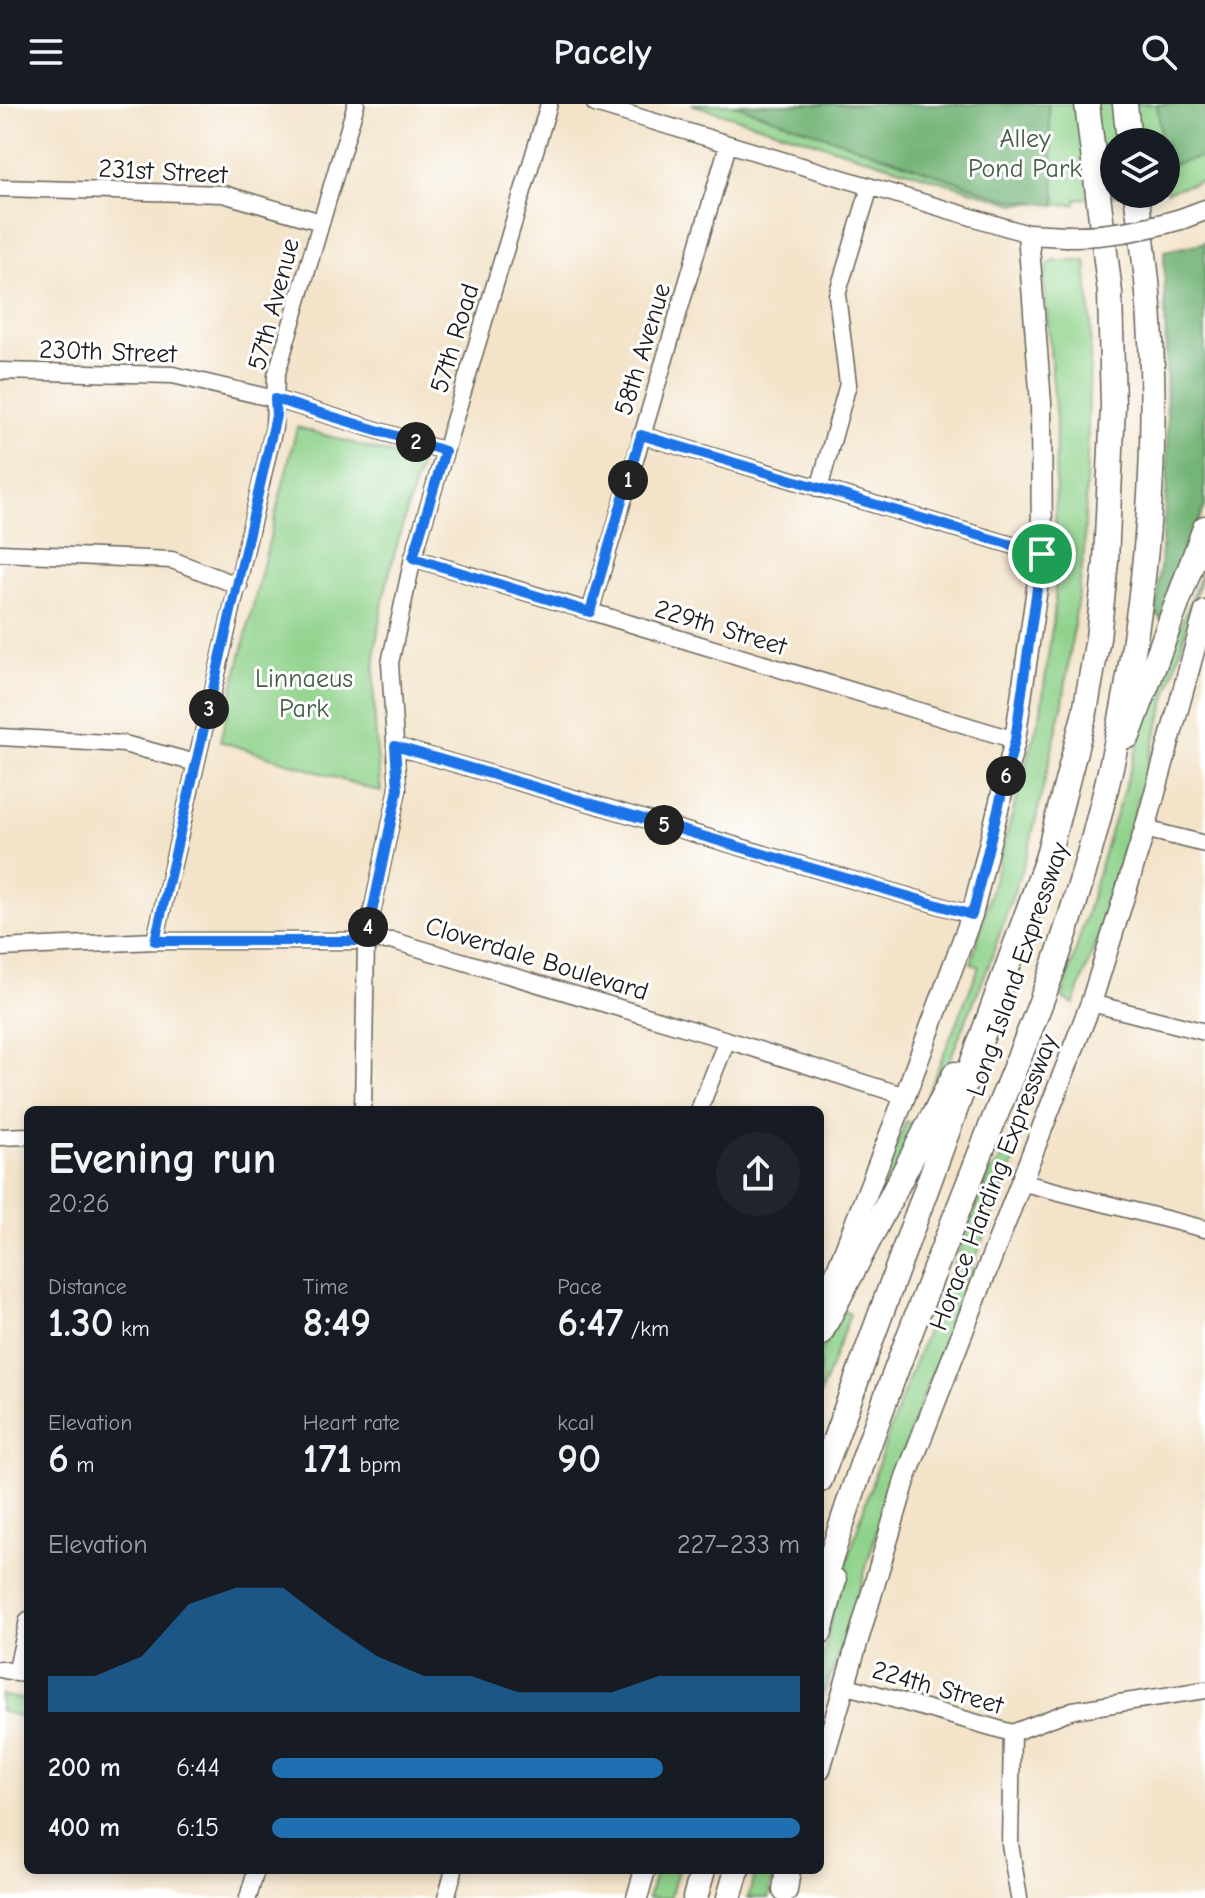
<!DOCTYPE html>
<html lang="en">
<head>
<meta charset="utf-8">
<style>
  :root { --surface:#171b24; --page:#20242c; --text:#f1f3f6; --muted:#9ea1a6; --accent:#1f6fb2 }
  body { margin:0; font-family:"Comic Neue",sans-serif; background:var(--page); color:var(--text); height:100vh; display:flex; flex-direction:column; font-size:30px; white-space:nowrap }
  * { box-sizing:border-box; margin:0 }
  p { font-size:26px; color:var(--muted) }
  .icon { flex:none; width:44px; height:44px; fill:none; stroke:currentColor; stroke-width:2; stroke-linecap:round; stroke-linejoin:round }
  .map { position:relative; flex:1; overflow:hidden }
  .sheet { position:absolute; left:24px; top:1002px; width:800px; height:768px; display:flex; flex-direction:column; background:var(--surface); border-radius:12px; box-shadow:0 4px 12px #0003 }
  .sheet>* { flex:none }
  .buttons { position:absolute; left:1100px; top:24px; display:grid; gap:16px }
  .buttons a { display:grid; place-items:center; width:80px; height:80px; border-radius:50%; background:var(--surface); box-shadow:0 4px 12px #0003; font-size:40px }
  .pin { position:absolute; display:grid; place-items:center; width:68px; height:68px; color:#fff; margin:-34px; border:4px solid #fff; border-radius:50%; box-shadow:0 2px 8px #0007 }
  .km { position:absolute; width:40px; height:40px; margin:-20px; border-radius:50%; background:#222; color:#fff; font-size:22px; line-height:40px; text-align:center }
  .round { display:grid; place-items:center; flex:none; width:84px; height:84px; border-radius:42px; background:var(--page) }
  .overview { display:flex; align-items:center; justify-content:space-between; height:136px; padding:0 24px }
  h1 { font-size:44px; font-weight:800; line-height:60px }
  .metrics { display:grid; grid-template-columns:repeat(3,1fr); gap:12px; height:136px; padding:8px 24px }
  .metrics div { display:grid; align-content:center }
  .metrics b { font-size:40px; font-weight:800 }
  .metrics small { font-size:22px; font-weight:400 }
  .metrics p { font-size:22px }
  .chart { height:224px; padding:16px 24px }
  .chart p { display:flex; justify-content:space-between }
  .chart svg { width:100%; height:144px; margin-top:8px; fill:var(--accent); opacity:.7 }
  ul { padding:0 24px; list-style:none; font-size:26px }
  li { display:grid; grid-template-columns:128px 96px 1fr; align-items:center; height:60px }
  li i { height:20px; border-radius:10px; background:var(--accent) }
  header { display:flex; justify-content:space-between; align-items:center; height:104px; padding:0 24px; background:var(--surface); font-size:36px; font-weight:800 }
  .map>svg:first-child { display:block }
</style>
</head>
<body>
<header><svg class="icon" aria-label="menu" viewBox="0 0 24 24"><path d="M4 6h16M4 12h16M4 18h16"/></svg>Pacely<svg class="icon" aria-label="search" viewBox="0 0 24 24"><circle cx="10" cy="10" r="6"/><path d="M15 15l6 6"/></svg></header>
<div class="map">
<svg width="1205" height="1794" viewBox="0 0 1205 1794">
  <rect width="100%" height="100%" fill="#fff"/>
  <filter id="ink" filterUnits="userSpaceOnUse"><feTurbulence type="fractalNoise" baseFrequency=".0125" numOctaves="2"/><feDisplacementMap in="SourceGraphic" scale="16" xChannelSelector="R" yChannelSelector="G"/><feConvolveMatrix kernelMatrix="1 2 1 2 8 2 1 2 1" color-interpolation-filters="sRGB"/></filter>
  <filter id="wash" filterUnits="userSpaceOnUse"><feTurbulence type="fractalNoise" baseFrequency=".006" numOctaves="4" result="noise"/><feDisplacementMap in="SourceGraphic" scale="32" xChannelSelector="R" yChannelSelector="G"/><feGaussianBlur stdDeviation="1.8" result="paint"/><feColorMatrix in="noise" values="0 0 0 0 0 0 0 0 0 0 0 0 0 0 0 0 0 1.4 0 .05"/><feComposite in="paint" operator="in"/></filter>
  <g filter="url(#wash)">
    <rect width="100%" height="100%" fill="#f3e3c9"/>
    <!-- green -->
    <path fill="#8fd28b" stroke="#567754" stroke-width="2" d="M691,0H1205V76L1166,88V38H1114V90H1135L1076,95V100L1056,101L1055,97L1015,100Z
      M1054,157H1086L1091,222L1084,450L1063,599L1029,744L989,861L947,962L842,1178L906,1017L915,1021L979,863L971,859L1041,607L1055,500L1056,316L1044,174L1047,162Z
      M297,323L421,359C400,430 375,502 374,577C373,614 377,652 381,688L220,637Z
      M1205,458L1104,815L1074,900L1062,894L1110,729L1149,607Z
      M1006,1051L1015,1056C971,1166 927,1276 889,1388C866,1458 850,1530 820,1597C820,1537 840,1483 857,1426C895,1302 943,1185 991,1066Z
      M843,1207L850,1210L820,1292V1250Z
      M0,1591L28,1596V1615L0,1607Z
      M656,1766H678L670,1794H648Z
      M756,1766H776L768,1794H748Z"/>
    <!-- forest -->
    <path fill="#73b477" stroke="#48684a" stroke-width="2" d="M733,0H1048L1056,101L1007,95Z
      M1157,0H1205V52L1166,62V38H1162Z
      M1205,138V401L1162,516L1156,510L1168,368L1164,147C1179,144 1191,142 1205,138Z"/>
  </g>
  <g filter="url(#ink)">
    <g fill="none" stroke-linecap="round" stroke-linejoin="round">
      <!-- minor casing -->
      <g stroke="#676259" stroke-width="19">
        <path id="minor" d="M595,0L1028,130
          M0,84L223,90L321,118
          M0,267L173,271L275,295L445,347
          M641,331L1042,450
          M819,385L848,280L837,191L870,83
          M0,449L172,456L239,482
          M413,454L1015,636
          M590,508L728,41
          M0,633L124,640L196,659
          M395,642L972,811
          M1145,725L1205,740
          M155,837L274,323L276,272L356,0
          M0,844L155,837H394L727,936L905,992
          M1091,899L1205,928
          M363,1006L366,837L398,685L390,559L413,454L549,0
          M699,1006L727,936
          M0,1033L28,1032
          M1020,1078L1205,1125
          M0,1565L28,1571
          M16,1569L28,1516
          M844,1581L1012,1629L1073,1606L1205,1586
          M1012,1629L1010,1740L1019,1794
          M248,1794L256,1766
          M446,1794L454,1766"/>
      </g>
      <!-- major casing -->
      <g stroke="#676259" stroke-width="23">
        <path id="major" d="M1181,115L1205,106
          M820,1209L905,992L972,811L1015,636L1042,450L1041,299L1028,130L1066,132
          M820,1665L906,1373L1091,899L1145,725L1205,507
          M637,1794L645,1766"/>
      </g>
      <!-- highway casing -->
      <g stroke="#676259" stroke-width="27">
        <path id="highway" d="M1125,0L1129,38
          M1128,632L1205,424
          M820,1230L955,970
          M820,1376L1047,755L1085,608L1098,534L1106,457L1113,302L1110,189L1087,0
          M820,1489C867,1333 928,1182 988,1030C1017,958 1048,886 1071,811C1135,608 1166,390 1147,177C1144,148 1140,119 1136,90
          M820,1528L834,1476
          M785,1786L788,1766
          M695,1794L703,1766
          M729,1794L737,1766"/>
      </g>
      <!-- minor -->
      <use href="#minor" stroke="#fff" stroke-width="16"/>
      <!-- major -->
      <use href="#major" stroke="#fff" stroke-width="20"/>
      <!-- highway -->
      <use href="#highway" stroke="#fff" stroke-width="24"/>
      <!-- major-bridge casing -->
      <g stroke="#676259" stroke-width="23" stroke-linecap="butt">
        <path id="major-bridge" d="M1066,132C1106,133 1143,126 1181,115"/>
      </g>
      <!-- major-bridge -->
      <use href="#major-bridge" stroke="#fff" stroke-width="20"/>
    </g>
  </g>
  <g fill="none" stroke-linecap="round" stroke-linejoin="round" filter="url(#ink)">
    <!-- route casing -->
    <g stroke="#fff" stroke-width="16">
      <path id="route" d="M275,295L445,347L413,454L590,508L641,331L1042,450L1015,636L972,811L395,642L398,685L366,837H155L276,312Z"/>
    </g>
    <!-- route -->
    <use href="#route" stroke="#1a73e8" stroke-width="10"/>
  </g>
  <g text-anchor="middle" stroke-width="6" stroke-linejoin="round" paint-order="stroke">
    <!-- park labels -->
    <g font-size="26" fill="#445c43" stroke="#fff">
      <text x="1025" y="43">Alley<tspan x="1025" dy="30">Pond Park</tspan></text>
      <text x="304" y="583">Linnaeus<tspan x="304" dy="30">Park</tspan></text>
    </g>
    <!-- street labels -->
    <g font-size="26" fill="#1c1c1c" stroke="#fff">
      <text transform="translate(163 67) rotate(3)" y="9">231st Street</text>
      <text transform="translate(273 200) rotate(-75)" y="9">57th Avenue</text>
      <text transform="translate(454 234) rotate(-73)" y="9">57th Road</text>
      <text transform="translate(642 245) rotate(-73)" y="9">58th Avenue</text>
      <text transform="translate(108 247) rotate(2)" y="9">230th Street</text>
      <text transform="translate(721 523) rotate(17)" y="9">229th Street</text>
      <text transform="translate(537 854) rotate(17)" y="9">Cloverdale Boulevard</text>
      <text transform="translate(1017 865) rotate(-71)" y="9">Long Island Expressway</text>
      <text transform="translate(993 1078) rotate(-69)" y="9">Horace Harding Expressway</text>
      <text transform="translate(938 1583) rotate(16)" y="9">224th Street</text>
    </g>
  </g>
</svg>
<div class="buttons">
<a><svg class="icon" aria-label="layers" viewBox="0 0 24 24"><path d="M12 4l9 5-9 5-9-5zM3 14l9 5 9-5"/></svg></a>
</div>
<div class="pin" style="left:1042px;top:450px;background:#1e9e55"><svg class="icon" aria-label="arrive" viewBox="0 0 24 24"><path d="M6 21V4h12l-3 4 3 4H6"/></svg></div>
<b class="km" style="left:628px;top:376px">1</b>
<b class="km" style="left:416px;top:338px">2</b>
<b class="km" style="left:209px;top:605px">3</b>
<b class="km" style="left:368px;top:823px">4</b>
<b class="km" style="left:664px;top:721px">5</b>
<b class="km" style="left:1006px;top:672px">6</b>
<section class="sheet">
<div class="overview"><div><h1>Evening run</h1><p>20:26</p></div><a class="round"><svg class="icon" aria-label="share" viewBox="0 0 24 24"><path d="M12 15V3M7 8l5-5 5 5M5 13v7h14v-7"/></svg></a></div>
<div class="metrics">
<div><p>Distance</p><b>1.30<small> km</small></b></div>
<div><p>Time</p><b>8:49</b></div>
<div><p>Pace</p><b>6:47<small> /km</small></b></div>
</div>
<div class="metrics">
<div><p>Elevation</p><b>6<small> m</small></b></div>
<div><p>Heart rate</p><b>171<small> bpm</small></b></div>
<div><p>kcal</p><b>90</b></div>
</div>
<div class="chart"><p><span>Elevation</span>227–233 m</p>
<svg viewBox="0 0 160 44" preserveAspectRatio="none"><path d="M0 44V33L10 33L20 27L30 11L40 6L50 6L60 17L70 27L80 33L90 33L100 38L110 38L120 38L130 33L140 33L150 33L160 33V44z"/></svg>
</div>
<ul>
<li><b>200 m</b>6:44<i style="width:74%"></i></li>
<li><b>400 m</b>6:15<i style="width:100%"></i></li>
</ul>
</section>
</div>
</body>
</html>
